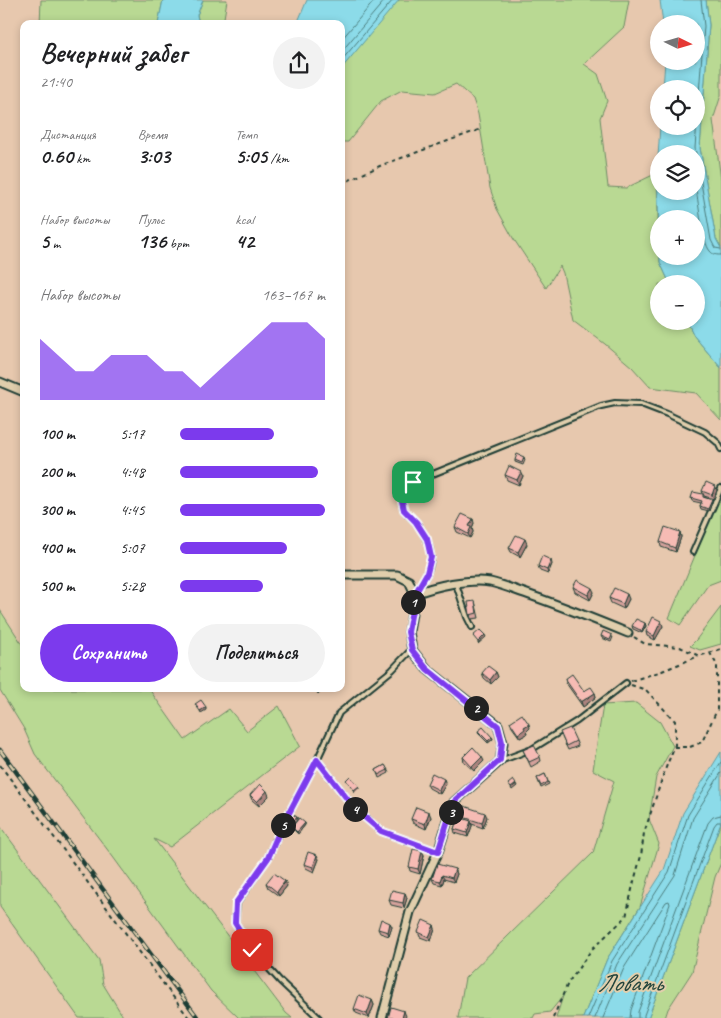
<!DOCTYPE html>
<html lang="ru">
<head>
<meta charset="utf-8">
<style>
  :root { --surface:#fff; --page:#f2f2f2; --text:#202124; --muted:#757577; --accent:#7c3aed }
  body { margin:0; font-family:Caveat,sans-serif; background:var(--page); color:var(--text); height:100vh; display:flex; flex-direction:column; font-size:19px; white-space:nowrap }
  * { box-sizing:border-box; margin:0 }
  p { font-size:16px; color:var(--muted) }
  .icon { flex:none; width:28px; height:28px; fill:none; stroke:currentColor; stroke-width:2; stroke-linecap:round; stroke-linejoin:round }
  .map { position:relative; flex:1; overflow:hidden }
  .sheet { position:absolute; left:20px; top:20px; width:325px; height:672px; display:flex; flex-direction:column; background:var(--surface); border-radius:10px; box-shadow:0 2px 8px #0003 }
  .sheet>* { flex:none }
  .needle { width:32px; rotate:95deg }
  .fabs { position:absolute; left:650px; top:15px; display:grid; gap:10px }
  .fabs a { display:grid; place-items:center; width:55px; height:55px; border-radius:50%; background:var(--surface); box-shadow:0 2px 8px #0003; font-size:25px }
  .pin { position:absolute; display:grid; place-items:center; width:42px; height:42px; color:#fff; margin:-21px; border-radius:10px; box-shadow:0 2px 8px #0006 }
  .km { position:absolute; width:25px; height:25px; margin:-12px; border-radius:50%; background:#222; color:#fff; font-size:14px; line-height:25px; text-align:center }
  .round { display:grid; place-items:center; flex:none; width:52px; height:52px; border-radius:26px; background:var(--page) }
  .summary { display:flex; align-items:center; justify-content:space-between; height:85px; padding:0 20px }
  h1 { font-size:28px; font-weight:800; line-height:38px }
  .metrics { display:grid; grid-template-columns:repeat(3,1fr); gap:8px; height:85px; padding:5px 20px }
  .metrics div { display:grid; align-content:center }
  .metrics b { font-size:21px; font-weight:800 }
  .metrics small { font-size:14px; font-weight:400 }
  .metrics p { font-size:14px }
  .chart { height:140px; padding:10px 20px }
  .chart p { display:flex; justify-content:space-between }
  .chart svg { width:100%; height:90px; margin-top:5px; fill:var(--accent); opacity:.7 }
  .cta { display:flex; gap:10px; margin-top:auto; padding:10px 20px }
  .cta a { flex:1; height:58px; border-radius:30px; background:var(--accent); color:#fff; font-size:20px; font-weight:800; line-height:58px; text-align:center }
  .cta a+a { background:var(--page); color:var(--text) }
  ul { padding:0 20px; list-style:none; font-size:16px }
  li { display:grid; grid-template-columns:80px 60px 1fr; align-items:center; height:38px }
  li i { height:12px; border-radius:6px; background:var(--accent) }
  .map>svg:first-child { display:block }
</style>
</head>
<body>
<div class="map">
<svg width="721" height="1018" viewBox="0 0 721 1018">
  <rect width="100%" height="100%" fill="#e7c8ae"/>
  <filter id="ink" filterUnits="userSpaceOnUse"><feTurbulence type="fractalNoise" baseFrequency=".02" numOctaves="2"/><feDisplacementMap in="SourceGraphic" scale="10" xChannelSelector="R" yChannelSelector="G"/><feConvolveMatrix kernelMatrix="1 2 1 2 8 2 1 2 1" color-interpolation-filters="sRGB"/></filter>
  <g filter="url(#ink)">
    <!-- green -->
    <path fill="#b9d993" stroke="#6c8b64" d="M41,0H163L158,24H40Z
      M203,0H227L223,24H199L197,15Z
      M398,0H629L624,27L584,64L598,74L607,101L600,118L608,187L626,188L657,173L659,256H660V262L670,284H659V321H687L694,336L721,368V420L696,393L650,387L632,367L605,344L573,320L563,273L560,266L546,288L513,238L497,209L490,188L478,114L473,99L456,84L435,93L402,90L381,101L348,142H341V65Z
      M706,0H721V95L713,120L721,180V248L716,239L700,148L709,25Z
      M721,493V580L708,585L680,625L669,618Z
      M721,607V644L700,650L690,646L696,640Z
      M0,610L24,647V689H149L185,740L229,709L247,731L279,706L300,746L170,847L154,839L286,1013L292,1018H239L211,991L113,857L35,754L24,729L0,690Z
      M636,703L660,722L673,746L656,777L649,819L659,844L640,907L607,959L583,1018H556L563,996L550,1012L535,1014L533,1018H458L465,978L593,853L614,781L593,770L603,705Z
      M721,822V863L715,877L692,972L668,1009L665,1018H648Z
      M0,826L99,960L103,984L124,1018H79L0,907Z"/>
    <!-- water -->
    <path fill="#8cdbe9" stroke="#609ca1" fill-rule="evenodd" d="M163,0H203L197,15L199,24H158Z
      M307,0H399L341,69V24H297Z
      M660,0H706L709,25L700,148L716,239L721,248V368L694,336L687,321H696V284H670L660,262V256H696V219H659V229L657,173L660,126H696V89H663L665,61H696V24H663ZM659,154H696V191H659Z
      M721,752V822L648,1018H583L607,959L664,870L683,813Z"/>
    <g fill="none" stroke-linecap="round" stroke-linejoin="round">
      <!-- shore -->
      <path stroke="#4b7c7c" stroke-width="1" d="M701,0L704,26L695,148L711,240L715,248L721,249
        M341,40L375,0
        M341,52L385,0
        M341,61L393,0
        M696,190C699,203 702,242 710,251C713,255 717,255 721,255
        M588,1018L612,961L669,872L688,815L721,762
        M595,1018L617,964L675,875L693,818L721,773
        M603,1018L624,968L666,902L669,901L670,904L631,1010L630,1018
        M638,1018V1012L708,823L713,817L721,815
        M644,1018V1015L714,826L717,822H721"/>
      <!-- service casing -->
      <g stroke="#1f3d34" stroke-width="8">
        <path id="service" d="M693,552L721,488
          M456,584L467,617L472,627
          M416,592C422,582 431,570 431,557C430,544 423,531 415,521C412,518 407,514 404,510C400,500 406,488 413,482L601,406L615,403L641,404L667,414L705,432L718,443L721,449
          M317,760L355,809L381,831L438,852
          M500,761L532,749L577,721L626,683
          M319,1018L280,981L252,950L235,923L237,903L268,858L280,830L317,760L339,713L392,670L411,650"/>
      </g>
      <!-- minor casing -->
      <g stroke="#1f3d34" stroke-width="11">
        <path id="minor" d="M0,382L24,392
          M341,575H397L409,581L415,594C434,586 470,578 490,582C503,585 515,590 527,594C561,606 594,619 628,633
          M382,1018L410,912L438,852L454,802L500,761L503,743L498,725L427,669L412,650L409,632L415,594"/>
      </g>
      <!-- path -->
      <path stroke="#1f3d34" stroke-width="2" stroke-dasharray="4 4" stroke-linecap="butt" d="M341,184L382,165L481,129
        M634,637L645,644L680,647L699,656L721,649
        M631,681L662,671L699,656
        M674,747H690L702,742L717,710V665L710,653
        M0,765L189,1018
        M553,1018L568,983L592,949L626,917L633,885L641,856L644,833L665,770L675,745V721L646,690L631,685"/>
      <!-- service -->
      <use href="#service" stroke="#e0ceac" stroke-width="4"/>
      <!-- minor -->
      <use href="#minor" stroke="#e0ceac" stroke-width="7"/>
      <!-- rail casing -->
      <g stroke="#1f3d34" stroke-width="4.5">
        <path id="rail" d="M0,750L198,1018"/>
      </g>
      <!-- rail -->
      <use href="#rail" stroke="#e0ceac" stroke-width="2.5" stroke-dasharray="8" stroke-linecap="butt"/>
    </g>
    <!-- wall -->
    <path fill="#d4a19b" stroke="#1f3d34" d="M524,457L525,460L523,465L515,462V460Z
      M521,472L523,476L519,485L507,480L505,475Z
      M715,486L717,490L714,499L704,496L702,491Z
      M704,497L712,500V502L709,511L701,509L700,506L701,503L692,501L691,498Z
      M474,523L472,528L473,532L470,538L457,532L455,527Z
      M680,532L681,537L676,552L661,547L660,542Z
      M527,544L520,557L511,552L509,548Z
      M552,564L548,574L540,571L538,566Z
      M573,587L594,592L590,600L575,592Z
      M609,598L629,599L624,609L611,603Z
      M475,601L479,618L471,619L470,615Z
      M645,623L646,626L642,633L633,629L632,626Z
      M663,626L655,640L647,636L646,632Z
      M601,636L613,637L611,642L602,638Z
      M496,672L498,677L491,684L484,678L482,673Z
      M565,679L584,691L595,693L596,697L583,707L566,683Z
      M510,722L530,728L526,732L527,734L520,738L512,727Z
      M478,731L492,737L493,739L488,743L479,734Z
      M562,737L576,741L578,746L568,750Z
      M523,750L540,757L541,761L531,767Z
      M463,757L484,761L474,771L464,762Z
      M385,765L389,773L379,778L376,770Z
      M545,774L549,784L541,788L537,778Z
      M427,784H446L440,794L429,788Z
      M250,795L269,796L259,806L252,800Z
      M457,815L487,817L483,828L472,824V826L468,837L455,833L454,829L458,817Z
      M297,817V820L292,827L305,823V825L298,834L293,829L292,827L291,828L287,825L286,823Z
      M431,817L426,829L413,823L411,819Z
      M422,851L424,855L420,874L410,871L409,867Z
      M319,859L314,872L306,868L304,864Z
      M455,869L457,874L454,882L444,879L442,885L434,883L432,879Z
      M285,881L287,886L279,896L268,888L266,883Z
      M405,893L407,898L404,908L391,905L389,900Z
      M390,923L392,927L389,936L380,933L378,929Z
      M434,925L435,929L431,941L420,937L418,932Z
      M372,1000L374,1005L369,1018L356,1013L354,1009Z"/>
    <!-- shaded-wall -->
    <path fill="#ac837e" stroke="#1f3d34" d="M521,472L523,476L519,485L517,480Z
      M715,486L717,490L714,499L712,495Z
      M712,500V502L709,511L708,509Z
      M473,519L474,523L472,528L473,532L470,538L468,534L469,526Z
      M680,532L681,537L676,552L675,548Z
      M525,539L527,544L520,557L518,552Z
      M551,560L552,564L548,574L547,570Z
      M592,588L594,592L590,600L588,595Z
      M627,594L629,599L624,609L623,604Z
      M661,621L663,626L655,640L654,636Z
      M645,623L646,626L642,633V631Z
      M485,635L486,637L478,644V642Z
      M496,672L498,677L491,684L490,680Z
      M322,689H325L318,694L317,692Z
      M595,693L596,697L583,707L581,702Z
      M206,707V710L201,713L200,711Z
      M529,724L530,728L526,732L527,734L520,738L518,734L524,727Z
      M492,737L493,739L488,743V741Z
      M482,757L484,761L474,771L472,767Z
      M444,779L446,784L440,794L439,790Z
      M516,784L517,786L512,790L511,788Z
      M359,786V788L355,792L354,790Z
      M267,791L269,796L259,806L257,802Z
      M429,812L431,817L426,829L425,824Z
      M485,813L487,817L483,828L482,823Z
      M297,817V820L291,828L290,826Z
      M471,821L472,826L468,837L467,833Z
      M305,823V825L298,834L297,832Z
      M422,851L424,855L420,874L418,869Z
      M317,855L319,859L314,872L313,867Z
      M455,869L457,874L454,882L452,878Z
      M442,875L444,879L442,885L440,881Z
      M285,881L287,886L279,896L277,892Z
      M405,893L407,898L404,908L403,903Z
      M390,923L392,927L389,936L388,932Z
      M434,925L435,929L431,941L429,937Z
      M372,1000L374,1005L369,1018L367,1014Z
      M404,1011L406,1016L405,1018H402Z"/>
    <!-- building -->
    <path fill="#f6bbb4" stroke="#1f3d34" d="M517,454L524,457L522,463L515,460Z
      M509,466L521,472L517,480L505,475Z
      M706,482L715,486L712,495L702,491Z
      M693,492L703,494V497L712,500L708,509L700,506L702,501L691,498Z
      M462,514L473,519L469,526L471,527L468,534L455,527Z
      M665,527L680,532L675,548L660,542Z
      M516,535L525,539L518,552L509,548Z
      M542,556L551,560L547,570L538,566Z
      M577,580L592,588L588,595L573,587Z
      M614,588L627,594L623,604L609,598Z
      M475,601L477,613L470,615L468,602Z
      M653,617L661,621L654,636L646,632Z
      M636,619L645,623L642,631L632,626Z
      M480,630L485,635L478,642L473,636Z
      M603,631L612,635L610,640L601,636Z
      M488,666L496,672L490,680L482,673Z
      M572,674L584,691L591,687L595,693L581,702L565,679Z
      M314,689H322L317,692Z
      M201,700L206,707L200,711L195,704Z
      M522,714L529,724L524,727L525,729L518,734L510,722Z
      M483,727L492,737L488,741L478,731Z
      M570,728L576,741L566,746L560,732Z
      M534,745L540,757L529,762L523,750Z
      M473,747L482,757L472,767L463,757Z
      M385,765L388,770L378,775L376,770Z
      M432,773L444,779L439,790L427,784Z
      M545,774L548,782L541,786L537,778Z
      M350,776L359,786L354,790L346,780Z
      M513,780L516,784L511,788L508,784Z
      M260,784L267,791L257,802L250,795Z
      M461,805L485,813L482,823L457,815Z
      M416,807L429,812L425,824L411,819Z
      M292,814L297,817L290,826L286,823Z
      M458,817L471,821L467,833L454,829Z
      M299,818L305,823L297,832L292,827Z
      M413,849L422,851L418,869L409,867Z
      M308,852L317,855L313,867L304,864Z
      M437,864L455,869L452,878L442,875L440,881L432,879Z
      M274,873L285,881L277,892L266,883Z
      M392,890L405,893L403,903L389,900Z
      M381,919L390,923L388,932L378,929Z
      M423,920L434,925L429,937L418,932Z
      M359,995L372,1000L367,1014L354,1009Z
      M391,1007L404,1011L402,1018H388Z"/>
  </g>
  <g fill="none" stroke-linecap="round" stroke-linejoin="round" filter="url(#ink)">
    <!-- route casing -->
    <g stroke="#fff" stroke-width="10">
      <path id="route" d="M252,950L235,923L236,903L268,858L280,830L317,760L355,809L381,831L438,852L454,802L500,760L502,742L498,726L427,669L412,650L408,632L415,594L427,573L431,557L427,539L416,522L404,510L402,501L407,487L413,482"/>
    </g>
    <!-- route -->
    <use href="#route" stroke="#7c3aed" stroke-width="6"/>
  </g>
  <g text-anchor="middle" stroke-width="4" stroke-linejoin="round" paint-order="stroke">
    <!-- water labels -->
    <g font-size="25" font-style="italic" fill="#24453d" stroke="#e0ceac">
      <text x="630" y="991">Ловать</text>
    </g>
  </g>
</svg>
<div class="fabs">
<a><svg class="needle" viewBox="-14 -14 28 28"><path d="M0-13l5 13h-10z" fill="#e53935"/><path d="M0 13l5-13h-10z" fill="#757577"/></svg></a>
<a><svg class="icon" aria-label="locate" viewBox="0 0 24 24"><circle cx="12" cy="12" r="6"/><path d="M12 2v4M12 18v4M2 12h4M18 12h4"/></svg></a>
<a><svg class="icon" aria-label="layers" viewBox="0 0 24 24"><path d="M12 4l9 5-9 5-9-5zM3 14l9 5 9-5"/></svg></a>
<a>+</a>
<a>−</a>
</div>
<div class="pin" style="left:413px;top:482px;background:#1e9e55"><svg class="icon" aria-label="arrive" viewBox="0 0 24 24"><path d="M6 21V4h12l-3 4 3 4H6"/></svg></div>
<div class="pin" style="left:252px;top:950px;background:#d93025"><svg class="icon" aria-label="check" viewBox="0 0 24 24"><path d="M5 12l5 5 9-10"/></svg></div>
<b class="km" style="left:413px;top:602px">1</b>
<b class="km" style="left:476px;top:708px">2</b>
<b class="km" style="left:451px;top:812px">3</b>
<b class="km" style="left:355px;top:809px">4</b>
<b class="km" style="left:283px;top:825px">5</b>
<section class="sheet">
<div class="summary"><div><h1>Вечерний забег</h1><p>21:40</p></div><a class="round"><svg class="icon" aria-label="share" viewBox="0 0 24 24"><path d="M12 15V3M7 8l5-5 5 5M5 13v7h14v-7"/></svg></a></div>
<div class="metrics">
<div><p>Дистанция</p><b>0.60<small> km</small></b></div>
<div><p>Время</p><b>3:03</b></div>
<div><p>Темп</p><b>5:05<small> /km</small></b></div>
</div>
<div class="metrics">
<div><p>Набор высоты</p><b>5<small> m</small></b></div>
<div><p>Пульс</p><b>136<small> bpm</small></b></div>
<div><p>kcal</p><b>42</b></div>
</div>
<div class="chart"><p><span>Набор высоты</span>163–167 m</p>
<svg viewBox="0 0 160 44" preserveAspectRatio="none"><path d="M0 44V14L10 22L20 30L30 30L40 22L50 22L60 22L70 30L80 30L90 38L100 30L110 22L120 14L130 6L140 6L150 6L160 14V44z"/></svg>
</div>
<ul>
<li><b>100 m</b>5:17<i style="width:65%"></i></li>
<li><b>200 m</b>4:48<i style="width:95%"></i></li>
<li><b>300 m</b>4:45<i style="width:100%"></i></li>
<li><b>400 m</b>5:07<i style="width:74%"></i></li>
<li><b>500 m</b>5:28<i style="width:57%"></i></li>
</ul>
<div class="cta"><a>Сохранить</a><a>Поделиться</a></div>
</section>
</div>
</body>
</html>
